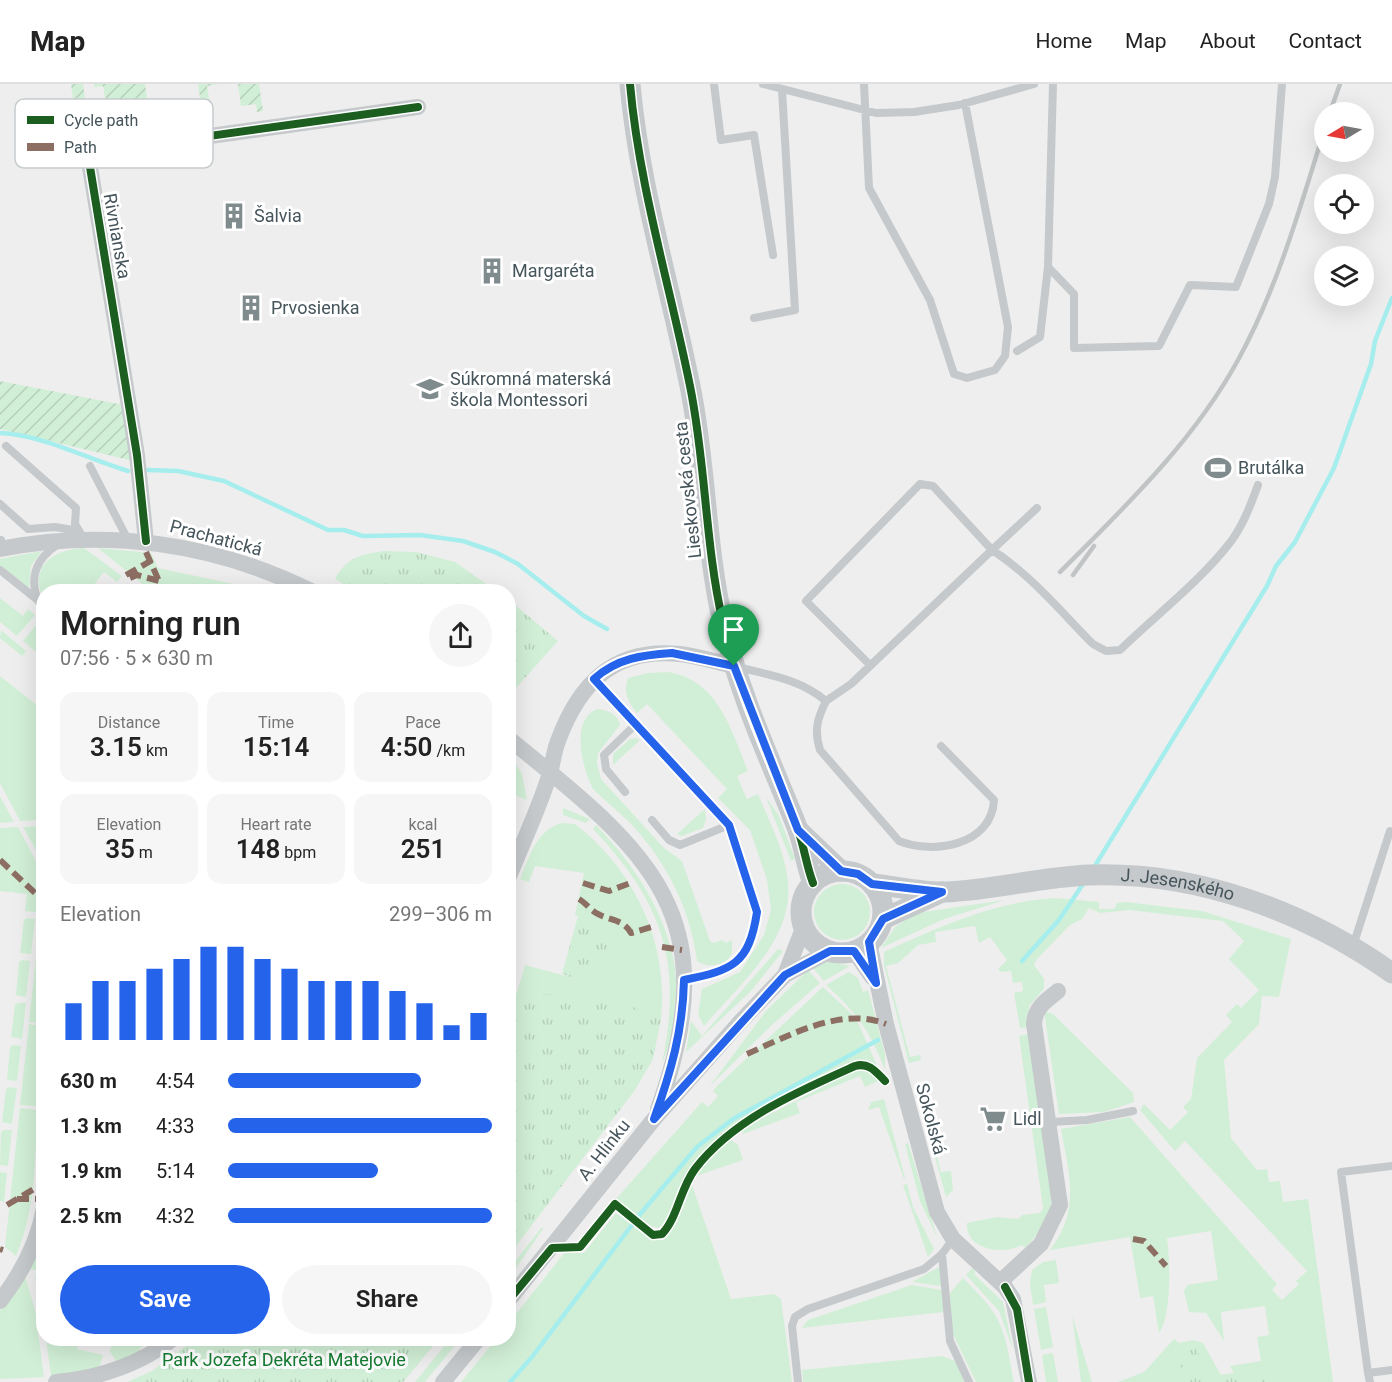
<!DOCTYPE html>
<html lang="en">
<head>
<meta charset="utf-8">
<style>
  :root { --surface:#fff; --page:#f6f6f6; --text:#222; --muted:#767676; --line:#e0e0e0; --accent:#2563eb }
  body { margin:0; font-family:Roboto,sans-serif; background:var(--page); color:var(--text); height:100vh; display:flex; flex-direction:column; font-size:22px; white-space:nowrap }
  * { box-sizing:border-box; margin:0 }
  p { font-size:20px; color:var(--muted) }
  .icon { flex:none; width:33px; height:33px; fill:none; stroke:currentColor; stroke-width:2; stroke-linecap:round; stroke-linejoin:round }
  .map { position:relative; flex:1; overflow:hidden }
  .sheet { position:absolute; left:36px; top:500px; width:480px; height:762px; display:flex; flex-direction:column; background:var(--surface); border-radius:24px; box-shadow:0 6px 24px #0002 }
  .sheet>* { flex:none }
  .needle { width:39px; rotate:260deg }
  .fabs { position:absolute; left:1314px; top:18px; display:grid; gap:12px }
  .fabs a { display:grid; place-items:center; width:60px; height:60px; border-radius:50%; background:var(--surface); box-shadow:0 6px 24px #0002; font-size:30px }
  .pin { position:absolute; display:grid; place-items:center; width:51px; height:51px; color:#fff; margin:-62px -26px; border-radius:50% 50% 50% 0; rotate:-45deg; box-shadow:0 0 6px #0007 }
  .pin .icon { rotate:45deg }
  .round { display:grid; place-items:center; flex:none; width:63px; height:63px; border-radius:32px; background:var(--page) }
  .headline { display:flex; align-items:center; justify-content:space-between; height:102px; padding:0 24px }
  h1 { font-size:33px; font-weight:600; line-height:45px }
  .figures { display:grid; grid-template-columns:repeat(3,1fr); gap:9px; height:102px; padding:6px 24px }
  .figures div { display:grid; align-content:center; border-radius:15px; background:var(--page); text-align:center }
  .figures b { font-size:26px; font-weight:600 }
  .figures small { font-size:16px; font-weight:400 }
  .figures p { font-size:16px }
  .chart { height:168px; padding:12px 24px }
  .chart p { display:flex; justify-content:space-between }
  .chart svg { width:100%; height:108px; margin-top:6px; stroke:var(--accent); stroke-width:6 }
  .cta { display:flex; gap:12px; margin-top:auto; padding:12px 24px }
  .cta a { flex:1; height:69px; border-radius:36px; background:var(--accent); color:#fff; font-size:24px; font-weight:600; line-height:69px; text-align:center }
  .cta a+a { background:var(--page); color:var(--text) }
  ul { padding:0 24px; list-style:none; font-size:20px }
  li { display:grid; grid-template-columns:96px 72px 1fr; align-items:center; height:45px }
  li i { height:15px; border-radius:8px; background:var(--accent) }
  header { display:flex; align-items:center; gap:36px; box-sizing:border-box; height:84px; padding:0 30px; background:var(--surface); border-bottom:2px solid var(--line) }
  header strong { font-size:28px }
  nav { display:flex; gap:33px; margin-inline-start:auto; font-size:21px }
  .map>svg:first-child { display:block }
</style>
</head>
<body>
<header>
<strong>Map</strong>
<nav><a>Home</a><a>Map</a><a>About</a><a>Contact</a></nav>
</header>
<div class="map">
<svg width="1392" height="1298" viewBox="0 0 1392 1298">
  <defs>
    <pattern id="park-tufts" width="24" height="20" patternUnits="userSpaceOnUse" patternTransform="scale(1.5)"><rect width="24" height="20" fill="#d1efd6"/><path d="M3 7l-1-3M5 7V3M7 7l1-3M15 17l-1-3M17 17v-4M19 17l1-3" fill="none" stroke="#b5cfba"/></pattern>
    <pattern id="garden-furrows" width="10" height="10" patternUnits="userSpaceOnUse" patternTransform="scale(1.5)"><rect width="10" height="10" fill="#d1efd6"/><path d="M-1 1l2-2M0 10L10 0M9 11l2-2" fill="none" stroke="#b5cfba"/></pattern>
  </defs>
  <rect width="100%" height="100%" fill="#efeeee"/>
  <!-- grass -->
  <path fill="#d1efd6" d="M84,464L122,492L117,498L104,488L89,507H44L43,514C28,481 56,465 84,464Z
    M98,464L151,469L158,484L267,507H151Z
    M42,467L31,482L29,504L0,481V475Z
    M0,514L23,532L28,525L35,531L17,552L0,538Z
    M40,536L43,538V574L23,557Z
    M1,546L26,567L22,572L0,554Z
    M669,588C719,597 731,646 748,687L737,692L747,715L758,710C770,739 785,767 788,798C794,856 738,902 704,942L698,930L702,905L740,888L764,851L771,826L767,796L750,746L718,714L727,705L647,620L637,629C628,618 623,608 628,594L648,589Z
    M0,592L43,626V736L20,737L0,699Z
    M597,625C607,626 618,630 620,641L598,669L597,679L601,695L664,764L682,777L710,857L714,859L722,856L726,859L732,856V869C726,882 709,885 697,877C691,826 666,777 631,740C619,728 605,717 593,705C583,686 569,636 597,625Z
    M636,654L640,656L613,681V670L630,655Z
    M508,668L522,690L527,716L517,712L509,692Z
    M0,712L14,738L0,739Z
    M766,713L779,732L795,775L791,777Z
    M563,724L590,735L586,739L563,731Z
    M509,725L516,728L509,756Z
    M705,725L706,735L703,744L682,752L677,750Z
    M562,739L575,740C635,786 669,860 661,935L619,917L516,912L525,881L573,894L589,837L575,831L584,789L535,782L529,798L520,795C530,772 536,746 562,739Z
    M596,741C658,805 701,890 662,979C683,878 663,819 593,745Z
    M43,742L42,777L23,743Z
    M18,743L40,785L36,828L25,827L27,810L0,807V744Z
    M43,797V852L38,851Z
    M814 828a28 28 0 1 1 56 0a28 28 0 1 1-56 0Z
    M1056,814L1099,818V825H1114L1117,819L1126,818L1202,827L1291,855L1279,913L1262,912L1259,940L1224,976L1231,1054L1257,1086L1267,1085L1269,1098L1280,1097L1283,1118L1308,1115L1333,1298H1239L1230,1282L1261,1277L1257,1253L1269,1251L1265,1222L1221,1228L1224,1257L1206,1229L1189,1228L1184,1207L1187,1201L1218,1196L1211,1147L1167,1154C1170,1176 1172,1231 1159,1249L1153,1212L1140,1214L1130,1153L1050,1166C1081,1126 1069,1090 1061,1045L1130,1033L1277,1200L1272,1206L1282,1216L1299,1200L1296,1197L1307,1187L1185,1057L1175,1067L1140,1026L1144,1020L1170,1046L1188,1028L1183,1023L1191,1015L1197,974L1232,938L1226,931L1237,920L1241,924L1259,906L1229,875L1244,857L1223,837L1129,826L1100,829L1089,824L1082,835L1070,841L1037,875L1034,881L1044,895V905L1029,922L1028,943L1020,944L1014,909L1023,907L1022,898L1013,899L1011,887L1001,888L998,885L1007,876L990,853L979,859L975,842L935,848L936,858L918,861L898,879L886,882L910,973L920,971L921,976L909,979L884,881V868C939,843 996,817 1056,814Z
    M1005,816L944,835L881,864L895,843L917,829Z
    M27,834L35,835L31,870L20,869L24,836Z
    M38,855H44L41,939L29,938Z
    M778,865L783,867L751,907L686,968L691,937L702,952Z
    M22,876L30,877L26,913L16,911L19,878Z
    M827,877L850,882L824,897L812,883Z
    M808,886L820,899L773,940L709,1003L766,927Z
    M849,888L858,894L863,908L868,906L885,970V986C870,947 857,929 826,901Z
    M823,903L856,934L879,986L867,977L854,979C795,1007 735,1033 692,1084C678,1100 676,1131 659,1144L650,1142L616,1115L702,1018L708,1023L718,1012L713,1007L716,1003Z
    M18,919H26L22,955L11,953L15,921Z
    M1044,927L1053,930L1133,1009L1134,1018L1104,1028L1059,1030Z
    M29,940L41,942L37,1022L20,1021Z
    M1029,950L1052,1115C1049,1135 1039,1150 1025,1164L1022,1161C1002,1172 965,1165 967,1139L997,1133L1018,1135L1022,1131L1040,1129L1043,1124L1019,952Z
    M13,961L21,962L17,997L7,996L10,963Z
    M859,984L869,986L878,997L865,1003L860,992L796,1018L800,1029L743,1050L741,1045Z
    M9,1003L17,1004L12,1040L2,1038L6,1005Z
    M919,1006H926L930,1009L932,1017L923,1020L941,1088L951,1087L953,1106L946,1113L917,1008Z
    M884,1015L905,1094L904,1095L879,1023L868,1026L871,1018Z
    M20,1024L37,1026C35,1077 36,1125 16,1172L5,1163Z
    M4,1046H12L8,1082L0,1081L1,1048Z
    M731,1056L738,1061L743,1076L693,1093L715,1067Z
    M908,1059L937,1153L920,1117L905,1060Z
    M0,1088L7,1089L4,1118L0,1117Z
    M691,1098L731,1215L774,1210L781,1215L792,1298H461L497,1254H508L509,1239L565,1168L584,1169L616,1129L651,1155L664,1156L673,1141Z
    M907,1100L913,1123L934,1165L928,1173L903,1101Z
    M542,1143L543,1145L509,1194V1185Z
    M43,1150V1183L38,1186L28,1185Z
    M1056,1176L1059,1199L1044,1201L1046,1218L1033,1221L1030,1200L1032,1186L1043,1178Z
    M937,1184H940L941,1202L912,1198Z
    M972,1184L976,1188L974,1190L1003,1218L1013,1266L999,1227L966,1191Z
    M43,1190H44L43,1240L35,1192Z
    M25,1192L35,1226L44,1293L0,1295V1227Z
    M963,1194C1004,1234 1004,1243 1014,1298H976L952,1248L950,1209Z
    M912,1201L942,1206L944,1228L802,1244L808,1236Z
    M1046,1223L1053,1263L1041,1266L1034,1225Z
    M1072,1231L1092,1298H1081Z
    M46,1254H79L77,1265L103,1271L99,1285L51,1293Z
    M113,1254H155L139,1265L141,1269L118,1280L110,1268Z
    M451,1254H461L425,1298H415Z
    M1174,1255L1179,1259L1194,1256L1203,1259L1225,1298H1118L1144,1288Z
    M1053,1269L1058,1298H1046L1042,1271Z
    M942,1272L957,1278L964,1298H803L802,1286Z"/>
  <!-- park -->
  <path fill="url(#park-tufts)" d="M385,467L416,468L455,478L496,507H355L335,495C347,473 361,470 385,467Z
    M509,516L558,557L515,605L509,600Z
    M578,832L589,837L615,867L609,883L573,894L562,890Z
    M509,910H564L619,917L661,935L653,975L635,1006L509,1171Z
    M197,1254H440L403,1298H127L152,1287Z
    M1194,1263L1214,1292L1262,1284L1265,1298H1184L1178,1266Z"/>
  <!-- garden -->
  <path fill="url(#garden-furrows)" d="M71,0H83L87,27L82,29L84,48L78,50Z
    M94,0H145L152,53L110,59L109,48L132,41L130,22L107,24L103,2L94,3Z
    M198,0H219L207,2L211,26L202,28Z
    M238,0H259L263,27L257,28L256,20L241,22Z
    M0,297L124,321L133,377L0,345Z"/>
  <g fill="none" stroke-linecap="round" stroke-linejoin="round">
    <!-- stream -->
    <path stroke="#a6eded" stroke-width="4.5" d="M0,349C44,351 87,375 128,387
      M148,386L178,387L224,397L328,446H344L363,452L420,451L463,457L495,468L518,480L584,532L607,545
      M1093,785L1267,502L1276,482L1295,458L1334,384L1371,280L1375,257L1392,214
      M1022,877L1059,836L1085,797
      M510,1298L532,1273L641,1129L697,1063L733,1035L878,956"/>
    <!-- service -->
    <path stroke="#c5c9cb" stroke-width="8" d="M714,0L721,56L754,51L773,171
      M763,0L876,29L914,28L959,21L1034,0
      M864,0L869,104L930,216L954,290L967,294L995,286L1005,272L1008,243L965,19
      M1053,0L1048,183L1074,210V264L1159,262L1190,201L1236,203L1269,120L1275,93L1282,0
      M754,234L795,226L782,6
      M1017,267L1040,253L1048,183
      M6,362L76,424L75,440L84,455
      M90,382L128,456
      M0,420L28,445L55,443L79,447
      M0,456H1
      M0,486L44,521
      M38,517C29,493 36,475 57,461
      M870,581L806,517L920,400L933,402L992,466L1037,424
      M737,583C769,591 800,595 826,617C817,635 814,647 820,666L899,757C934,771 992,761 994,716L941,662
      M594,595L729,741L757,828C749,881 733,886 685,896
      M826,617L851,600L992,466C1030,490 1061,528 1093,560L1106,567L1120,566C1157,530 1201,497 1232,456C1244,439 1251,420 1258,401
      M625,708L606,685L604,671L636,640
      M652,736L669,756L680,761L729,741
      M1353,862L1390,747
      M1050,1038L1087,1036L1133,1027
      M942,1170L950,1257L969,1298
      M1368,1289L1341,1088L1392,1082
      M798,1298L792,1242L795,1233L808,1225L924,1185L942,1170L953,1155
      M1370,1298L1368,1289L1392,1286"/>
    <!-- minor -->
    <path stroke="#c5c9cb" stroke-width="16" d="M146,457L137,371L90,83L93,71L102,67L418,23
      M0,465C107,444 214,459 311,507
      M508,654C651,769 728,832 658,1025
      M508,795C522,760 539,725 550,689C553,678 554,667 558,657C579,600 614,563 680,570C698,572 716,578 734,582
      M869,858L886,940L937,1128L953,1155L1005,1203L1013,1215L1029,1298
      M854,867L872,893
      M785,891L804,842
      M1000,1198L1041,1160L1060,1121L1034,940C1035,923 1046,917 1058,907
      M0,1217C21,1190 38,1158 44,1124
      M508,1217L654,1035L741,937L785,891L830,867
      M56,1298C100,1294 139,1281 174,1254
      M443,1298L479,1254"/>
    <!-- tertiary -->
    <g stroke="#c5c9cb" stroke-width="21">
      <path d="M630,0C639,102 670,202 690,302C706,380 705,461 723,539C739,610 770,675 797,743C804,761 806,781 813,799"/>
      <path d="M798,746L841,787"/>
      <circle cx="842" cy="828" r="41"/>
      <path id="s1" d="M872,800C895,802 922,809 945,808C993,806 1041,793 1089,791C1197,787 1306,828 1392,889"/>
      <path d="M883,835L942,808"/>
    </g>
    <!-- rail -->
    <path stroke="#c1c4c5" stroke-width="4.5" d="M1330,28L1340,0
      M1060,488C1124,424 1194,357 1238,276C1277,205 1300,124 1324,47
      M1073,491L1094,462"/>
    <!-- quiet -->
    <path stroke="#8d6e63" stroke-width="6" stroke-dasharray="12 6" stroke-linecap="butt" d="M146,468L159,497
      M126,491L154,475
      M130,494L137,491L159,497
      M0,776L35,809
      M42,783L44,785
      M583,799L609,807L633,798
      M579,815C586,819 591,827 598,830C611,837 623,835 631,849L655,842
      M662,863L682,866
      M747,970C788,952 841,922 886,940
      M17,1115H44
      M7,1121L44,1099
      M1133,1155L1144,1157L1166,1182
      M0,1165L3,1166"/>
    <!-- cycleway casing -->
    <g stroke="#fff" stroke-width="11">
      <path id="cycleway" d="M630,0C639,102 670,202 690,302C706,380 705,461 723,539C739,610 770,675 797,743C804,761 806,781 813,799
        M146,457L137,371L90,83L93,71L102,67L418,23
        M1005,1203L1017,1225L1029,1298
        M508,1217L552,1164L580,1163L615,1120L653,1151L662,1150C678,1133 680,1105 695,1085C733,1035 799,1007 855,982C869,978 876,988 885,997"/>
    </g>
    <!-- cycleway -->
    <use href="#cycleway" stroke="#1b5e20" stroke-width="8"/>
  </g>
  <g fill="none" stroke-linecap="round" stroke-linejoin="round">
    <!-- route casing -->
    <g stroke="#fff" stroke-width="12">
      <path id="route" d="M672,569L734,582L798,746L841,787L858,790L872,800L942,808L883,835L869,858L876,899L854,867H830L785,891L654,1035C671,988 683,946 684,896C733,886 749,880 757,828L729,741L594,595C617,574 643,571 672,569Z"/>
    </g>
    <!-- route -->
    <use href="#route" stroke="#2563eb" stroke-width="8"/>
  </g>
  <!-- icons -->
  <defs>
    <g id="building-bare" transform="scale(2.07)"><path d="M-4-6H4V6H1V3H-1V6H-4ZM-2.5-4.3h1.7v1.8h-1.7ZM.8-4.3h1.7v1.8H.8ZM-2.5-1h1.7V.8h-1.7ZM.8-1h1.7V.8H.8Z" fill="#808b8e" stroke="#fff" stroke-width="2.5" paint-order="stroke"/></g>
    <g id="school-bare" transform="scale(2.07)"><path d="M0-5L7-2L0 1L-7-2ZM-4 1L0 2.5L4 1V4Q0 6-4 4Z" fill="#808b8e" stroke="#fff" stroke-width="2.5" paint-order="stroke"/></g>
    <g id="stadium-bare" transform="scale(2.07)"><path d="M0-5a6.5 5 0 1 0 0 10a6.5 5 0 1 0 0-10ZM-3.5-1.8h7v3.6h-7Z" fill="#808b8e" stroke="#fff" stroke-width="2.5" paint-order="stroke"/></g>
    <g id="supermarket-bare" transform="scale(2.07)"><path d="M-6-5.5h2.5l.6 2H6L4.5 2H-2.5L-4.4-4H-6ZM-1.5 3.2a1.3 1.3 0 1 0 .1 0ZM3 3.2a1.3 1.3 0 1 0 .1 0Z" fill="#808b8e" stroke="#fff" stroke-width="2.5" paint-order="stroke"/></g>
  </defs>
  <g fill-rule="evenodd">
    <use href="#building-bare" x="234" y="132"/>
    <use href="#building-bare" x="492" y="187"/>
    <use href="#building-bare" x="251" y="224"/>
    <use href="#school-bare" x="430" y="305"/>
    <use href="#stadium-bare" x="1218" y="384"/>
    <use href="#supermarket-bare" x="993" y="1035"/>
  </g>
  <g text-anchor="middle" stroke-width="6" stroke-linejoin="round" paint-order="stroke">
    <!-- poi labels -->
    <g font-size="18" fill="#45555b" stroke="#fff" text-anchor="start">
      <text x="254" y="138">Šalvia</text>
      <text x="512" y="193">Margaréta</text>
      <text x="271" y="230">Prvosienka</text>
      <text x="450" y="301">Súkromná materská<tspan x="450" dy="21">škola Montessori</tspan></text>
      <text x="1238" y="390">Brutálka</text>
      <text x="1013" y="1041">Lidl</text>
    </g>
    <!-- street labels -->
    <g font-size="18" fill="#45555b" stroke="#fff">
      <text transform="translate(117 152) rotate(80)" y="6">Rivnianska</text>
      <text transform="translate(688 406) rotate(-96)" y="6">Lieskovská cesta</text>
      <text transform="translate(216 454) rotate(15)" y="6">Prachatická</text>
      <text dy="6" stroke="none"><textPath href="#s1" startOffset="308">J. Jesenského</textPath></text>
      <text transform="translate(931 1035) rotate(75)" y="6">Sokolská</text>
      <text transform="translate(604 1066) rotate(-52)" y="6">A. Hlinku</text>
    </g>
    <!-- park labels -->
    <g font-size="18" fill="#157d32" stroke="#fff">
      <text x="284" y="1282">Park Jozefa Dekréta Matejovie</text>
    </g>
  </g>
  <!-- legend -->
  <rect x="15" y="15" width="198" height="69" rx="9" fill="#fff" stroke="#c7ccce" stroke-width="1.5"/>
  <rect x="27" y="32" width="27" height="8" fill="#1b5e20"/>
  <rect x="27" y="59" width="27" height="8" fill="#8d6e63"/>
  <g font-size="16" fill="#45555b">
    <text x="64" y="42">Cycle path</text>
    <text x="64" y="69">Path</text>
  </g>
</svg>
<div class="fabs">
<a><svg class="needle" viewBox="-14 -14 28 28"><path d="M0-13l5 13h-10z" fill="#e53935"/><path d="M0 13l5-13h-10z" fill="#767676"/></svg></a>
<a><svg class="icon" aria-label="locate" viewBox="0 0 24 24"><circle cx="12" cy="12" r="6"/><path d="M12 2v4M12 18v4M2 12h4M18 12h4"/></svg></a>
<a><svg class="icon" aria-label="layers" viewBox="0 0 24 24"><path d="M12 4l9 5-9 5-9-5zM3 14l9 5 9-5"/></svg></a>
</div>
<div class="pin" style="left:734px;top:582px;background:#1e9e55"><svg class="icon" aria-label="arrive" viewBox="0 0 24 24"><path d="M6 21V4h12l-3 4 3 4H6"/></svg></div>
<section class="sheet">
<div class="headline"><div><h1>Morning run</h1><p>07:56 · 5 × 630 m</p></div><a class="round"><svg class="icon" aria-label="share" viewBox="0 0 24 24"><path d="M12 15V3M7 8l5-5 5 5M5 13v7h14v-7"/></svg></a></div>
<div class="figures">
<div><p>Distance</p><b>3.15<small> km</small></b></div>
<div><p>Time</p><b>15:14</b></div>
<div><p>Pace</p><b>4:50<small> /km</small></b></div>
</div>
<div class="figures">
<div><p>Elevation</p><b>35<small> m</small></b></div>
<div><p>Heart rate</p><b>148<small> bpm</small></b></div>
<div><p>kcal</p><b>251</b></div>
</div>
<div class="chart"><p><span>Elevation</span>299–306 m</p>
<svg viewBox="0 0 160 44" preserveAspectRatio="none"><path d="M5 44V29M15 44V20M25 44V20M35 44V15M45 44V11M55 44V6M65 44V6M75 44V11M85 44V15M95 44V20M105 44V20M115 44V20M125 44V24M135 44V29M145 44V38M155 44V33"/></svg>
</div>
<ul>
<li><b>630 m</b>4:54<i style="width:73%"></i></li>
<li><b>1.3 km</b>4:33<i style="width:100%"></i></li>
<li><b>1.9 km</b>5:14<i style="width:57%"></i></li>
<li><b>2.5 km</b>4:32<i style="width:100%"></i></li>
</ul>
<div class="cta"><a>Save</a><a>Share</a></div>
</section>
</div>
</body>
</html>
